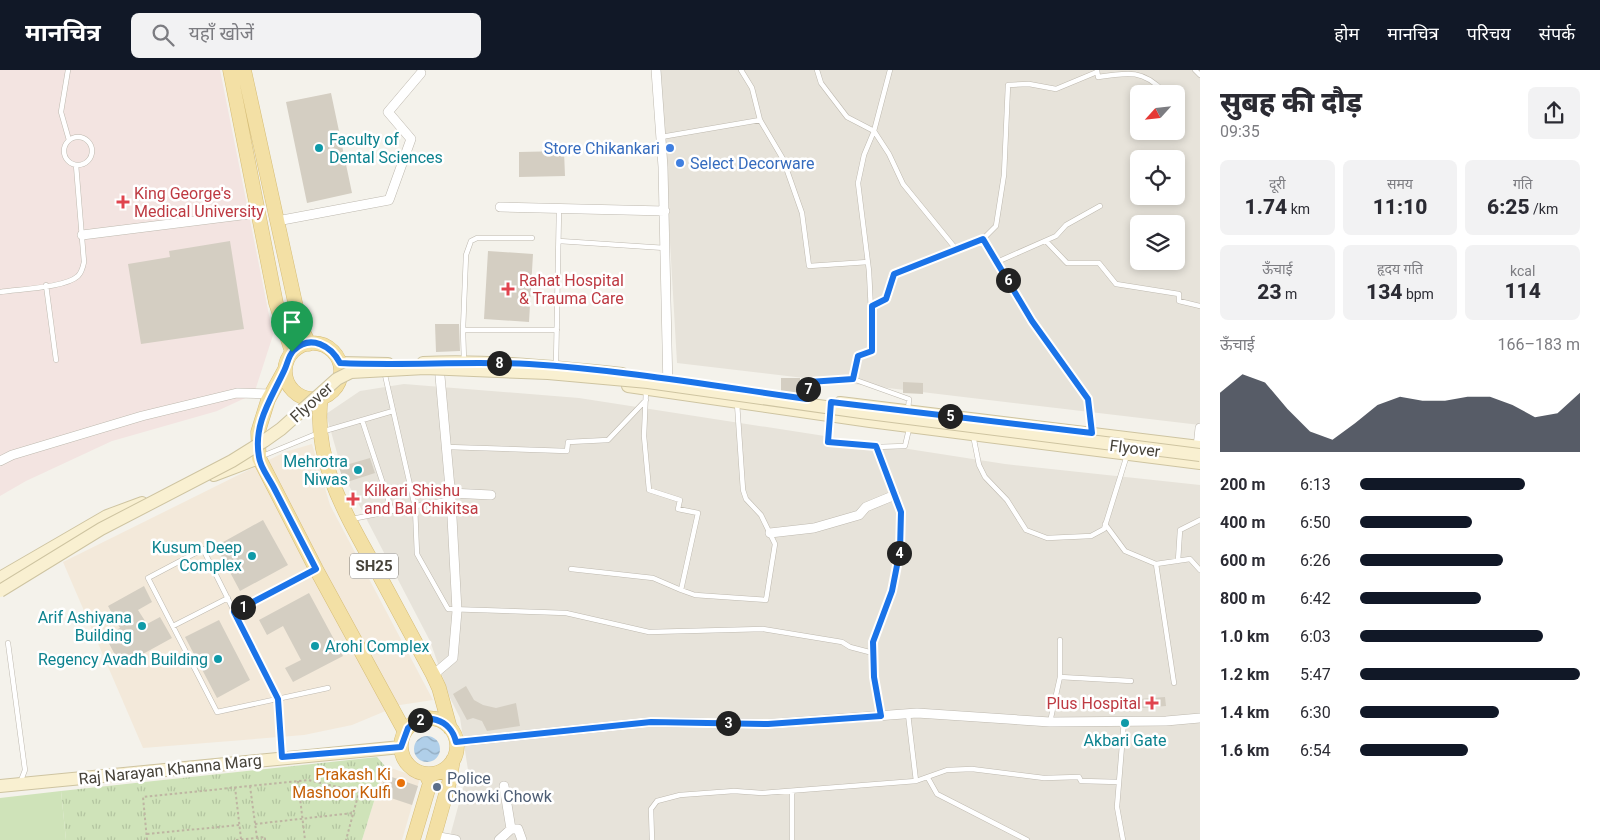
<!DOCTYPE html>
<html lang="hi">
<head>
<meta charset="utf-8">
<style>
  :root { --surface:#fff; --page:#f2f2f3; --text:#2b2b33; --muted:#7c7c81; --accent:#111827 }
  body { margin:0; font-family:Roboto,"Noto Sans Devanagari",sans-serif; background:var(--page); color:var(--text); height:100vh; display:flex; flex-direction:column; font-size:19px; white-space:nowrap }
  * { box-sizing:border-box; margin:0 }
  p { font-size:16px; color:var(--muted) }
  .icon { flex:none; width:28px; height:28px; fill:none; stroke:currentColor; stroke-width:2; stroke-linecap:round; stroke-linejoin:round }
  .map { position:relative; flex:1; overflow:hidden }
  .side { display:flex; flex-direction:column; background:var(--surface); width:400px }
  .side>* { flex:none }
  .needle { width:32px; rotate:243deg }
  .fabs { position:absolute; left:1130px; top:15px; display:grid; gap:10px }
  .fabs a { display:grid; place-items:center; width:55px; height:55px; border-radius:8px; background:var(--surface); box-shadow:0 2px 8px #0003; font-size:25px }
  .pin { position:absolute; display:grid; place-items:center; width:42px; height:42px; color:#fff; margin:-51px -21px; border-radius:50% 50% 50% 0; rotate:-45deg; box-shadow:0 0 5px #0007 }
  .pin .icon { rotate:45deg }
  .km { position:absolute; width:25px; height:25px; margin:-12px; border-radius:50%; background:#222; color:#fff; font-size:14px; line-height:25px; text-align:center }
  .round { display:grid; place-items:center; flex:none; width:52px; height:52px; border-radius:8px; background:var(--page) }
  .headline { display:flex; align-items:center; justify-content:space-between; height:85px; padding:0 20px }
  h1 { font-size:28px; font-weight:800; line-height:38px }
  .figures { display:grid; grid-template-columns:repeat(3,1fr); gap:8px; height:85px; padding:5px 20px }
  .figures div { display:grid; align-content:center; border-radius:8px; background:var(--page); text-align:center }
  .figures b { font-size:21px; font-weight:800 }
  .figures small { font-size:14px; font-weight:400 }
  .figures p { font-size:14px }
  .chart { height:140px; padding:10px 20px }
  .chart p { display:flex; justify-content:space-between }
  .chart svg { width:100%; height:90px; margin-top:5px; fill:var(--accent); opacity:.7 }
  ul { padding:0 20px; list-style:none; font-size:16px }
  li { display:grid; grid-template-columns:80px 60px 1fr; align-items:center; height:38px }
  li i { height:12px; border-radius:6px; background:var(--accent) }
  header { display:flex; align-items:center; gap:30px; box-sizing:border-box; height:70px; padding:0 25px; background:var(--accent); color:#fff }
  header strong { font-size:24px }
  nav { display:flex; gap:28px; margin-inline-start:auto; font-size:18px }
  .search { width:350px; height:45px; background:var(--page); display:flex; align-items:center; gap:12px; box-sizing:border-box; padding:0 18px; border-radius:8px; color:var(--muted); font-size:19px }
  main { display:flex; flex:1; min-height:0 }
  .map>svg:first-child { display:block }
</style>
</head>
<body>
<header>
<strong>मानचित्र</strong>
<div class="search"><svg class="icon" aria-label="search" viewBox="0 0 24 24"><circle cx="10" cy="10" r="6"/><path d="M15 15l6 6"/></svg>यहाँ खोजें</div>
<nav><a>होम</a><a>मानचित्र</a><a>परिचय</a><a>संपर्क</a></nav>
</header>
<main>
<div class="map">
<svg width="1200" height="770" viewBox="0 0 1200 770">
  <defs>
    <pattern id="grass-tufts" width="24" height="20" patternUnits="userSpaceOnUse" patternTransform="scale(1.25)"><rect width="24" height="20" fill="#cfe3b9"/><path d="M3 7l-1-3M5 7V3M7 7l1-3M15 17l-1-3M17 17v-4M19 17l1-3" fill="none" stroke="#b3c4a0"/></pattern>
    <pattern id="water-waves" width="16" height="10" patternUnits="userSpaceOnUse" patternTransform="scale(1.25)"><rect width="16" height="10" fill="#b0cfe9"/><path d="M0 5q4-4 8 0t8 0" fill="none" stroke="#91aabe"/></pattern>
  </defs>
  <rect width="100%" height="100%" fill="#f4f2eb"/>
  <!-- residential -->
  <path fill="#e7e3da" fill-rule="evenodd" d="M660,0H1200V355L677,293ZM1139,24H1176V61H1139ZM1139,89H1176V126H1139ZM1139,154H1176V191H1139Z
    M404,314L579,328L1005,394L1200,415V770H449L468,700L460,648L450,628L430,571L343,404L326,344L360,321Z"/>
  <!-- commercial -->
  <path fill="#f3e9da" d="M312,374L330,435L433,630L400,635L352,655L304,665L143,678L63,492L285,382Z
    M385,696L420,708L402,770H362Z"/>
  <!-- medical -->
  <path fill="#f3e4e1" d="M0,0H220L273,265L254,324L217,341L112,371L26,411L0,426Z"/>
  <!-- grass -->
  <path fill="url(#grass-tufts)" d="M377,687L385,696L362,770H66L61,721Z"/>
  <!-- pitch -->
  <path fill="#cfe3b9" d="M61,721L66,770H0V728Z"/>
  <!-- water -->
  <path fill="url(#water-waves)" d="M414 679a13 13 0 1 1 26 0a13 13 0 1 1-26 0Z"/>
  <!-- building -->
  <path fill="#d4cec2" d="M331,23L352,123L307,133L286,32Z
    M564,81L565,106L519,107V82Z
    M230,171L244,259L141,274L128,194L170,187L169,181Z
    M488,181L533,184L529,252L484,249Z
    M435,254H459L460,281L436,282Z
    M781,308H800V324L781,323Z
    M903,312L923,313V324L903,323Z
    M370,388L375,403L344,413L339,397Z
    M263,450L288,495L240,521L216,476Z
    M144,516L152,532L138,540L147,554L160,547L172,568L121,596L105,566L120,558L108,536Z
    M309,523L343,586L293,612L285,598L301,590L283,556L267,565L259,550Z
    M219,550L250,610L217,628L185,567Z
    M466,616L474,630L483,635L496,638L516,633L520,656L487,661L482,651L473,648L467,650L453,624Z
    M1165,627L1166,636L1141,638L1140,629Z
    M386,705L418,716L412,735L379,724Z"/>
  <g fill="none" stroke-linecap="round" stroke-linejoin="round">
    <!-- lane casing -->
    <g stroke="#beb9af" stroke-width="5.5">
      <path id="lane" d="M68,0L61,42L69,70
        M741,0L752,18L760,50
        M817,0L821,13L847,47L874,61L889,84L903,114L956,179
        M1097,0L1098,7C1129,2 1144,0 1164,22
        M1195,0L1200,5
        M661,67L760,50L783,89L802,143L809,196L868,192
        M64 81a14 14 0 1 1 28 0a14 14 0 1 1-28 0Z
        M532,168H477L471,171L466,185L463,260H557
        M983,169L1032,251L1088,329L1092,362
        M559,171L665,178
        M1046,171L1067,193H1099L1116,214L1179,224V231L1200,236
        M997,192L1056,166L1066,155L1100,136
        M46,215L56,290
        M0,222C19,219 65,218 78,206C82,202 83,197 84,192L76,95
        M871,236L887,229L894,204L983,169L996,156L1004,105L1008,15L1029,14L1056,19L1097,2
        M463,260L464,291
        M556,295L559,139
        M385,305L415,437L417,484L448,539L566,543L649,562L763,559L842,572L850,577L873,583
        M853,309L909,329L908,340
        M807,334L809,312L853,309L858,286L873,281L869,201L858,113L864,85L874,61L890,0
        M829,346L828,373L876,377L905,376L909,359
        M362,350L392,441
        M973,365L979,395L985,407L1007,430L1026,460L1047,468L1091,466L1104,459L1127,385
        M447,377L567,381L568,372L608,370L646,330
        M876,377L901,442L900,480L892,521L873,572L874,607L881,646
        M260,387L321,362L393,341
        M352,449L451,429
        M1105,454L1125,481L1156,494
        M1178,491L1180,460L1200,450
        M571,499L653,508L681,520L698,443L678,439L680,430L649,420L644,366L646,320
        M681,520L695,525L766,530L775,474L761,445L746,429L743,420L737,333
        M235,541L315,500
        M173,556L228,528
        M8,573L25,700L20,713
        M1060,607L1131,611
        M1174,613L1156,494L1190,489L1200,500
        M908,644L916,711
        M1050,652L1060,607V570
        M282,686L278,629L203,479L148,508L217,642L328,618
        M928,708L937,724L1027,770
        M792,721V770
        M652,770L651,739L657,731L680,725L734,721L762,723L916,711L947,700L972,699L1044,708L1079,707L1081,711L1119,712
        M1123,770L1117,737L1124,651"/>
    </g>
    <!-- street casing -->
    <g stroke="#beb9af" stroke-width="10">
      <path id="street" d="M656,0L663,97L668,319
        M500,137L665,141
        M277,151L389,130L411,69L388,42L421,3
        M82,165L258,143
        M1198,377L1200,358
        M0,391L12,385L142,346L237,323L271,324
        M450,423L491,425
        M770,463L814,458L859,445L866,437L895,425
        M433,605L453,588L457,541L451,429L439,295
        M457,672L651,652L768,654L917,643L1050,652L1166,651L1200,648
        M504,716L511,759H518L522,770
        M434,766L456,770
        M499,770L511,759"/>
    </g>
    <!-- secondary casing -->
    <g stroke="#cec4a1" stroke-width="14">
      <path id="secondary" d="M340,293L388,294
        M423,293C490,290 556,297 622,304
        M628,316L870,351L1200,393
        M840,333L1200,377
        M214,405L259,388
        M0,508L107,446L142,433
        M0,716L401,677"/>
    </g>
    <!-- primary casing -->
    <g stroke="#d6bd77" stroke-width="15">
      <path id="primary" d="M230,0L276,233L292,282
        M244,0L300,255L309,274
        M285 301a28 28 0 1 1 56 0a28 28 0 1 1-56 0Z
        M285,299L268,330L258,362L259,388L316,499L405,662
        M321,327C312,391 348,448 377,501C396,536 414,570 433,605L439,618L450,658
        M401 676a28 28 0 1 1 56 0a28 28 0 1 1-56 0Z
        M413,770L430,713L426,704
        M433,770L449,713L453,690"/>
    </g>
    <!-- path -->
    <path stroke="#beb5a2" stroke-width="2" stroke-dasharray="2.5 2.5" stroke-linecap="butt" d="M298,711L305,770
      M250,716L257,768
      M235,717L241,769
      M255,754L353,743
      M147,764L239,755
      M147,770L143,727L308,710L359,722L346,770
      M236,770L265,767V770"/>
    <!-- lane -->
    <use href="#lane" stroke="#fff" stroke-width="4.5"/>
    <!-- street -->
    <use href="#street" stroke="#fff" stroke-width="9"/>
    <!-- secondary -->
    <use href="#secondary" stroke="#f9f0d1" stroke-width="12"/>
    <!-- primary -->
    <use href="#primary" stroke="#f3e0a5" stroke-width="14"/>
    <!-- secondary-bridge casing -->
    <g stroke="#cec4a1" stroke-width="14" stroke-linecap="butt">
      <path id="secondary-bridge" d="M0,521L101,459L232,391L264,371L281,359L337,309L351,302L425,298L548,303L648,312L861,342L1200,385"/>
    </g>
    <!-- secondary-bridge -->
    <use href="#secondary-bridge" stroke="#f9f0d1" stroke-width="12"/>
  </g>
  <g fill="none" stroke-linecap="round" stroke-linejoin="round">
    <!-- route casing -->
    <g stroke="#fff" stroke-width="10">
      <path id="route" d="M983,169L1032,251L1088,329L1092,363L831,332L828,372L876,376L901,442L900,480L892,521L873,572L874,607L881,646L768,654L651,652L456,672C451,649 425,641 408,658L401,677L282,687L278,629L234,542L316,499C302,472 288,445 274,418C269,408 260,397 259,387C253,354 271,329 284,301C288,293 288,286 294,280C311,264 331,276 340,293C403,296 466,291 529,294C623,300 715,316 807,329L809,312L853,309L858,286L872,281V236L886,229L894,204Z"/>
    </g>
    <!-- route -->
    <use href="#route" stroke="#1a73e8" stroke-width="6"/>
  </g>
  <!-- markers -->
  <g fill="#0f9aa8" stroke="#fff" stroke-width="2">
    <circle cx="319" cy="78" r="5"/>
    <circle cx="358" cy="400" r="5"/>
    <circle cx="252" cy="486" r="5"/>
    <circle cx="142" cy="556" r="5"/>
    <circle cx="315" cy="576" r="5"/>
    <circle cx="218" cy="589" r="5"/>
    <circle cx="1125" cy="653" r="5"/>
  </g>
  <g fill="#3f7fe0" stroke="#fff" stroke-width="2">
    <circle cx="670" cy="78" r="5"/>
    <circle cx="680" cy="93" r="5"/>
  </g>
  <g fill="#e0444e" stroke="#fff" stroke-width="2">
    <path d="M120.5 124.5h5v5h5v5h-5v5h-5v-5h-5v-5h5z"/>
    <path d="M505.5 211.5h5v5h5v5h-5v5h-5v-5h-5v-5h5z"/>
    <path d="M350.5 421.5h5v5h5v5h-5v5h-5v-5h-5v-5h5z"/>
    <path d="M1149.5 625.5h5v5h5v5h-5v5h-5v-5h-5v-5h5z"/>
  </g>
  <circle fill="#e8710a" stroke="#fff" stroke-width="2" cx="401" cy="713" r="5"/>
  <circle fill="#5c6f8a" stroke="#fff" stroke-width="2" cx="437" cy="717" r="5"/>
  <g text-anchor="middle" stroke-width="5" stroke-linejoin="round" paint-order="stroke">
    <!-- shield labels -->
    <rect fill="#fff" stroke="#7e7b75" stroke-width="1" x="350" y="483.5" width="48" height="25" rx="4"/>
    <g font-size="15" font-weight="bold" fill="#47433a">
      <text x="374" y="501">SH25</text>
    </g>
    <!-- culture labels -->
    <g font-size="16" fill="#0d838f" stroke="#fff" text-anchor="end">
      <text x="329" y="75" text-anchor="start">Faculty of<tspan x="329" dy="18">Dental Sciences</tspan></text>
      <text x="348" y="397">Mehrotra<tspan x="348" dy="18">Niwas</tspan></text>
      <text x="242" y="483">Kusum Deep<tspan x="242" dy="18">Complex</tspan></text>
      <text x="132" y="553">Arif Ashiyana<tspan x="132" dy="18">Building</tspan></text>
      <text x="325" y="582" text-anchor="start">Arohi Complex</text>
      <text x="208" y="595">Regency Avadh Building</text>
      <text x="1125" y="676" text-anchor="middle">Akbari Gate</text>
    </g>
    <!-- shop labels -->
    <g font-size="16" fill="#366cbe" stroke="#fff" text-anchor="end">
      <text x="660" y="84">Store Chikankari</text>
      <text x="690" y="99" text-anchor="start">Select Decorware</text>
    </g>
    <!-- health labels -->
    <g font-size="16" fill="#be3a42" stroke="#fff" text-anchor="start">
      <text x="134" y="129">King George's<tspan x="134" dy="18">Medical University</tspan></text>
      <text x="519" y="216">Rahat Hospital<tspan x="519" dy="18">&amp; Trauma Care</tspan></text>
      <text x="364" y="426">Kilkari Shishu<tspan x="364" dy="18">and Bal Chikitsa</tspan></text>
      <text x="1141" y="639" text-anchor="end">Plus Hospital</text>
    </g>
    <!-- street labels -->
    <g font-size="16" fill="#47433a" stroke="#fff">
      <text transform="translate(311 332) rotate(-42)" y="6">Flyover</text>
      <text transform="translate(1135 378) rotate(7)" y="6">Flyover</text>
      <text transform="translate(170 699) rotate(-6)" y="6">Raj Narayan Khanna Marg</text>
    </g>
    <!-- food labels -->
    <g font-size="16" fill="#c56008" stroke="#fff" text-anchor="end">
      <text x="391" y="710">Prakash Ki<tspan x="391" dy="18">Mashoor Kulfi</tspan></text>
    </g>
    <!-- service labels -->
    <g font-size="16" fill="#4e5e75" stroke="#fff" text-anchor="start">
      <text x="447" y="714">Police<tspan x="447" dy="18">Chowki Chowk</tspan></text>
    </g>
  </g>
</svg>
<div class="fabs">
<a><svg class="needle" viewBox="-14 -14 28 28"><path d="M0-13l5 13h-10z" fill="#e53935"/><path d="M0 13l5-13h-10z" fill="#7c7c81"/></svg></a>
<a><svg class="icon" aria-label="locate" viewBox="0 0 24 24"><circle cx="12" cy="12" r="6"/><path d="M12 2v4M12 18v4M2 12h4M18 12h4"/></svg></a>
<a><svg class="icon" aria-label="layers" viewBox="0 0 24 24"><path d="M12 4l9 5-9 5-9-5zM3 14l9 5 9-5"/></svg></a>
</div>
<div class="pin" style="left:292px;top:282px;background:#1e9e55"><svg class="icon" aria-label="arrive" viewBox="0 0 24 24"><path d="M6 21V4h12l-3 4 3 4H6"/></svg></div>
<b class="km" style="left:243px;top:537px">1</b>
<b class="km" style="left:420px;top:650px">2</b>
<b class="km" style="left:728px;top:653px">3</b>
<b class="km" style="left:899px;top:483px">4</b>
<b class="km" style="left:950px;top:346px">5</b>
<b class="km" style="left:1008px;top:210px">6</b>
<b class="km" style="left:808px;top:319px">7</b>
<b class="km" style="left:499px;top:293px">8</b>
</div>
<section class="side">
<div class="headline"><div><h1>सुबह की दौड़</h1><p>09:35</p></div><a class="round"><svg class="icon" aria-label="share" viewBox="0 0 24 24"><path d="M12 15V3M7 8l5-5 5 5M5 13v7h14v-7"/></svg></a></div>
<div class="figures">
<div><p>दूरी</p><b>1.74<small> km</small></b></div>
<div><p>समय</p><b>11:10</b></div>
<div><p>गति</p><b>6:25<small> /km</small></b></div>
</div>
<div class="figures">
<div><p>ऊँचाई</p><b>23<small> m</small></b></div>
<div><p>हृदय गति</p><b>134<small> bpm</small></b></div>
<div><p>kcal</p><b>114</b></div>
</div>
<div class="chart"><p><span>ऊँचाई</span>166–183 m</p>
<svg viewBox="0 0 160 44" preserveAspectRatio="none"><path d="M0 44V15L10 6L20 10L30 23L40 34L50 38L60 30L70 21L80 17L90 19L100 19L110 17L120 17L130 21L140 27L150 25L160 15V44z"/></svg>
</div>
<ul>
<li><b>200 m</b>6:13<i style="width:75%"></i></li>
<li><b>400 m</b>6:50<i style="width:51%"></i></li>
<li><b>600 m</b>6:26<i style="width:65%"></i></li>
<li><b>800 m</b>6:42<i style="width:55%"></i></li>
<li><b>1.0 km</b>6:03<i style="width:83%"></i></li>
<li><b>1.2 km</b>5:47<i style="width:100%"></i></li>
<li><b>1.4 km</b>6:30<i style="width:63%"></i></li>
<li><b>1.6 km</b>6:54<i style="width:49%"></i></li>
</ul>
</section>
</main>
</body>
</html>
